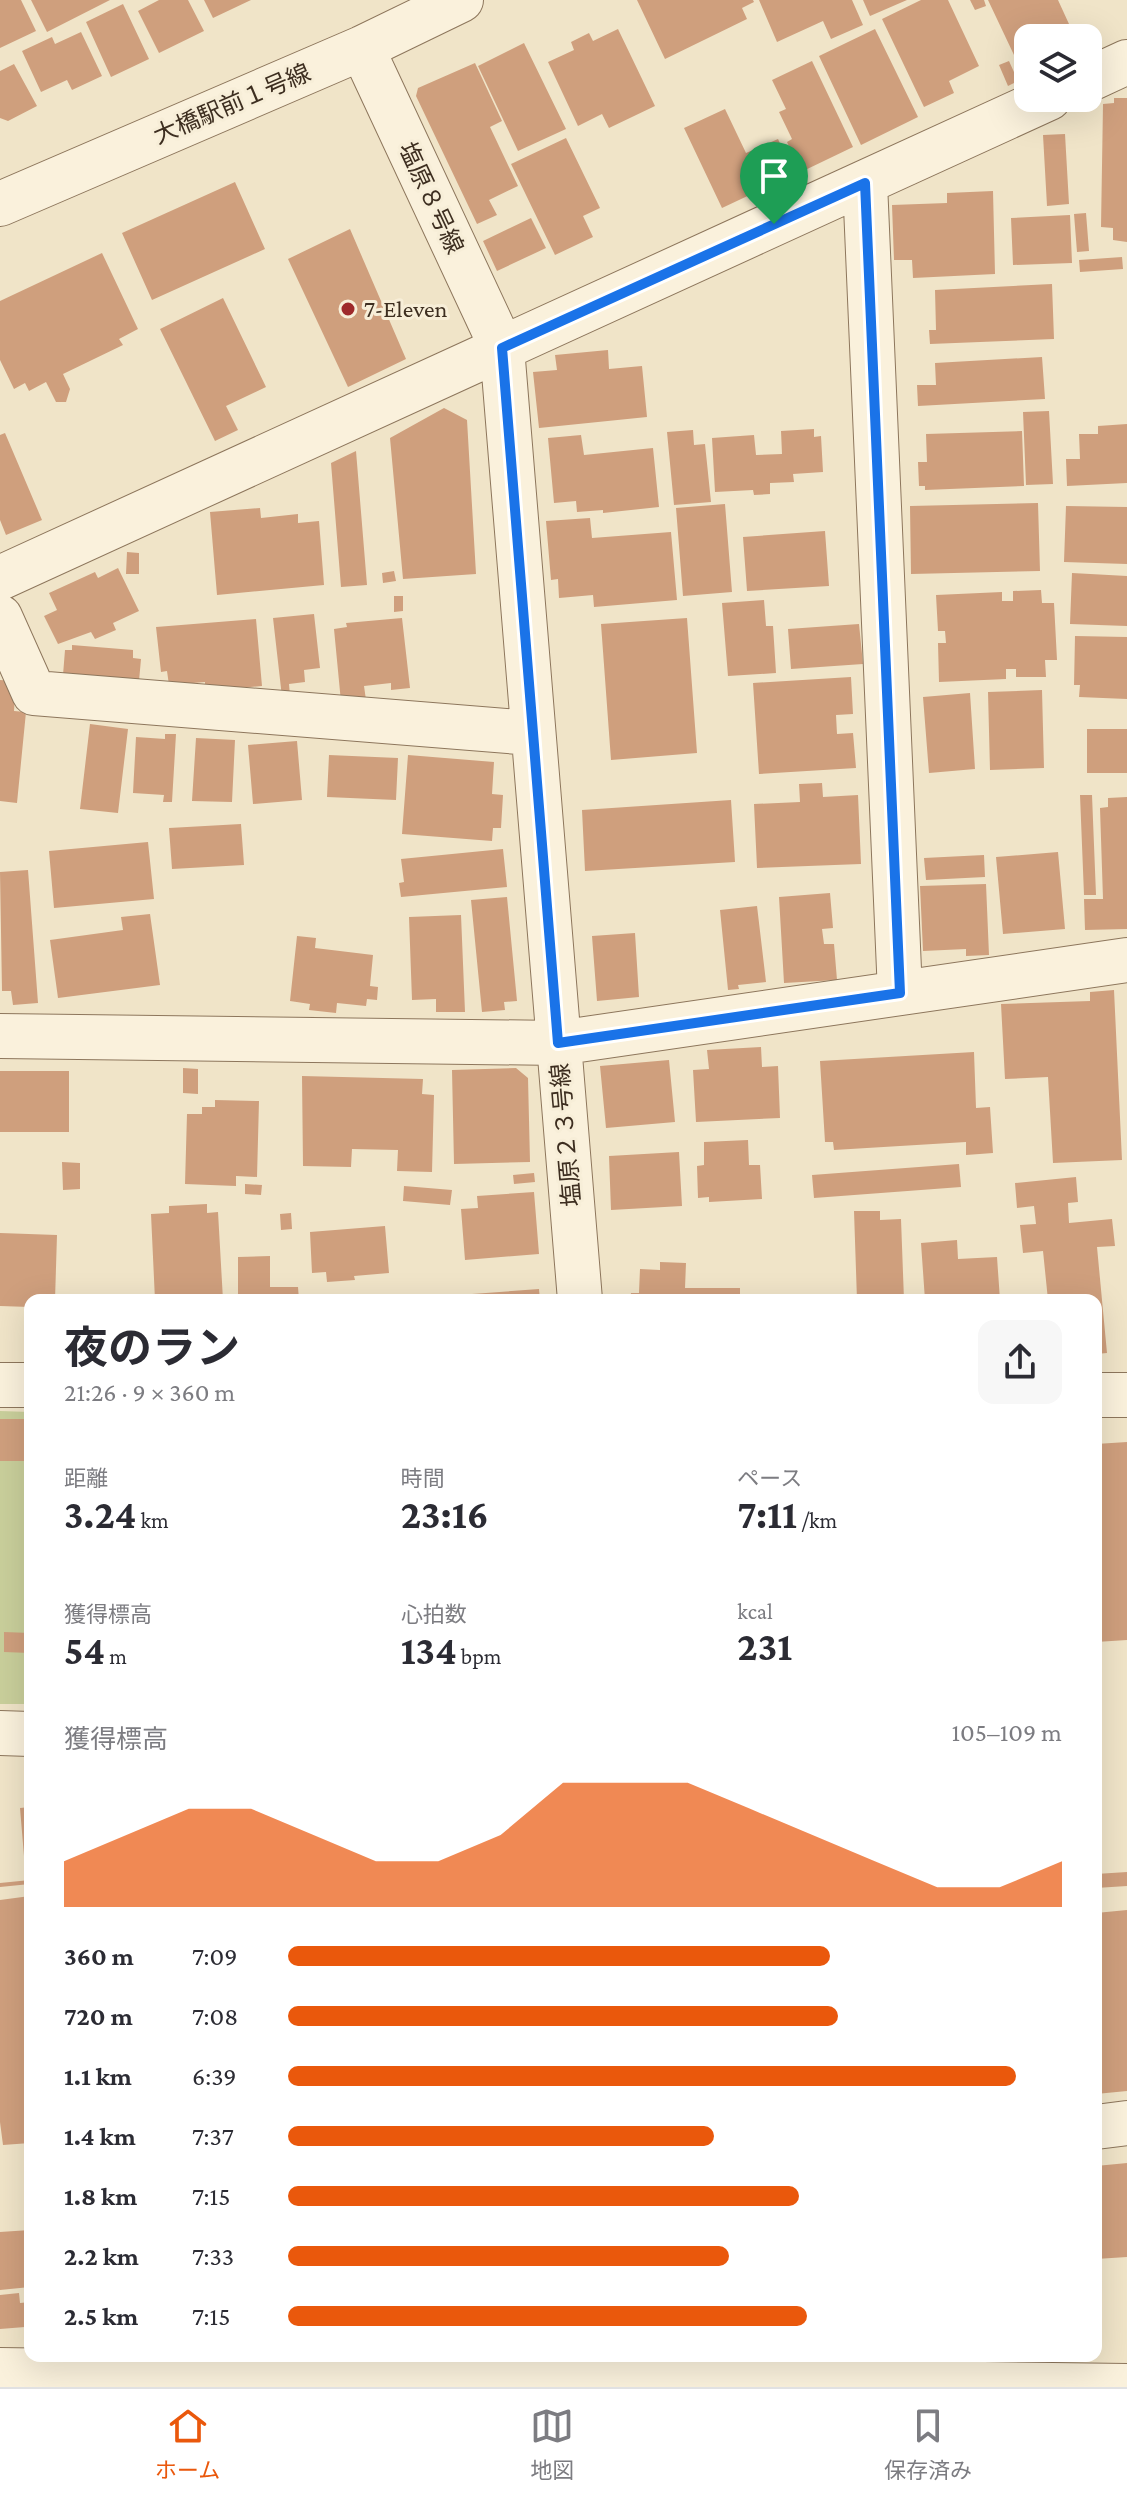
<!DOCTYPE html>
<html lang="ja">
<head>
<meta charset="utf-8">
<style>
  :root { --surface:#fff; --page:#f7f7f7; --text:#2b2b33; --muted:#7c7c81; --line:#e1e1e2; --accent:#ea580c }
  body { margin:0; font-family:"Crimson Pro","Noto Sans JP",serif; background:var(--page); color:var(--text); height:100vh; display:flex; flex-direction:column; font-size:30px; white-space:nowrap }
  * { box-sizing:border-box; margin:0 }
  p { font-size:26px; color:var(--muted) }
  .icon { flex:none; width:44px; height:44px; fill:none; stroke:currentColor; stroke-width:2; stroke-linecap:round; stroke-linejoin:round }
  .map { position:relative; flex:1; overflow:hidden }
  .side { position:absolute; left:24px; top:1294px; width:1078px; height:1068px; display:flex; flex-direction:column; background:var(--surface); border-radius:16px; box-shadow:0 8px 32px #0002 }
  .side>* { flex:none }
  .tools { position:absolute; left:1014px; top:24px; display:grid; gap:16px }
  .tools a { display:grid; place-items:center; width:88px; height:88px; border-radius:16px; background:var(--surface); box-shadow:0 8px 32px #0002; font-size:40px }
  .pin { position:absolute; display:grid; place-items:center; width:68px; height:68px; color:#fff; margin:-82px -34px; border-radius:50% 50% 50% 0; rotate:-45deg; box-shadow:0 0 8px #0007 }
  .pin .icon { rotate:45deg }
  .round { display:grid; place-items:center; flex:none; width:84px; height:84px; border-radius:16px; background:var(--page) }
  .overview { display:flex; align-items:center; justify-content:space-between; height:136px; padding:0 40px }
  h1 { font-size:44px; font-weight:700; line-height:60px }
  .stats { display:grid; grid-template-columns:repeat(3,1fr); gap:12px; height:136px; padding:8px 40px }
  .stats div { display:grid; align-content:center }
  .stats b { font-size:40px; font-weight:700 }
  .stats small { font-size:22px; font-weight:400 }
  .stats p { font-size:22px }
  .chart { height:224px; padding:16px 40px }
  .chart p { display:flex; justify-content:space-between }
  .chart svg { width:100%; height:144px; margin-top:8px; fill:var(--accent); opacity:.7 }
  ul { padding:0 40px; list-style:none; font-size:26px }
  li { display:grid; grid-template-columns:128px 96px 1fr; align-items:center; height:60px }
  li i { height:20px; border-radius:10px; background:var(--accent) }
  .tab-bar { display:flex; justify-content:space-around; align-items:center; height:112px; border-top:2px solid var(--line); background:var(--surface); font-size:22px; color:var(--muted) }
  .tab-bar a { display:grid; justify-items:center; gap:4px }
  .tab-bar .selected { color:var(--accent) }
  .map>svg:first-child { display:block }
</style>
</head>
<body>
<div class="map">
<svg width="1127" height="2387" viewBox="0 0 1127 2387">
  <rect width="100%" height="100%" fill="#f0e4c8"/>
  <!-- green -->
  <path fill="#c9cf9b" d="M0,1411L30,1412V1704H0Z"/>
  <!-- building -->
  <path fill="#cf9f7d" d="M0,0H21L36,31L0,48Z
    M31,0H110L47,32Z
    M159,0H188L204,31L159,53L138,11Z
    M204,0H251L213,18Z
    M637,0H753L754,2L742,8L747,19L665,59Z
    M759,0H852L863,25L831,39L823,21L777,42Z
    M863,0H907L870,16Z
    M921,0H948L979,66L949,81L954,93L924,107L882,19Z
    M970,0H984L986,6L975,10Z
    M988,0H1058L1069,24L1051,34L1053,38H1028V72L1023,74Z
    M123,4L149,59L111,77L86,22Z
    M618,29L655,106L609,128L602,114L578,126L548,62L574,50L571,42L589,33L593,41Z
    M875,29L918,117L861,145L819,56Z
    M81,32L102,76L72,90L67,80L41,92L22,51L52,37L55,44Z
    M524,43L566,129L518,151L478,66Z
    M812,61L853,147L801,172L787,142L792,139L779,112L786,109L772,80Z
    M1009,61L1018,81L1008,86L999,65Z
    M475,63L502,121L490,127L518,186L489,200L497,215L477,224L416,96L418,88Z
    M14,64L37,106L8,121L0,118V71Z
    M1114,98H1127V242L1113,240V228L1101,227L1103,104L1114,103Z
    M725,109L746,153L778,139L794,174L722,208L684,128Z
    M1065,134L1069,204L1047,206L1043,135Z
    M566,138L600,208L583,216L593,237L555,255L511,164Z
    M235,182L265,249L152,300L122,233Z
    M993,191L995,274L913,278L912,260H894L892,205L947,203V193Z
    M1086,213L1089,251L1077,252L1074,214Z
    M1070,215L1072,263L1013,265L1011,218Z
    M531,218L546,248L497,271L483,241Z
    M350,229L406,359L348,387L288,259Z
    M102,253L138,329L119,339L123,345L63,374L70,389L66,402H56L46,382L29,391L25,383L14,389L0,360V301Z
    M1122,257L1123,269L1080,272L1079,260Z
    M1052,284L1054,339L930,344L929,330H936L935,290Z
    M223,298L266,387L226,406L238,430L215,441L160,329Z
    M608,350L609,369L642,366L647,417L539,428L533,372L557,370L555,355Z
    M1042,357L1045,399L918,406L917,385H936L935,363Z
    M444,408L467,420L476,574L403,579L390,438Z
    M1049,411L1053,484L1026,485L1023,412Z
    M1127,424V483L1067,486L1066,459H1080L1079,434H1098V426Z
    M814,429V437L821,436L823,472L793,474L794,482L770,483V494L754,495L753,490L715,492L712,438L754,435L756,455L782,454L781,431Z
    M693,430L694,445L705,444L711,502L674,505L667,432Z
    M1022,431L1024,486L925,490V486H919L918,462H927L926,434Z
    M5,433L42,520L6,535L0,520V435Z
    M581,435L584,455L653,448L659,507L603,513V510L577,512L576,501L554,503L548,438Z
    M356,451L367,585L341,587L331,463Z
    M1038,503L1040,571L911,574L910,506Z
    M725,504L732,592L683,596L676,508Z
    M1066,506L1127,507V564L1064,562Z
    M260,508L261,518L298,514V523L319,521L324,585L217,595L210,512Z
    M590,518L592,538L671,532L677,600L594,607L593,595L559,598L558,579L551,580L546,521Z
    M825,531L829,586L747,591L743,537Z
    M127,552L139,553V574H126Z
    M118,568L139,611L113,623L116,630L95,639L91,632L58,644L44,616L57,610L49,593L95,572L98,578Z
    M394,571L396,581L383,583L382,573Z
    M1072,573L1127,576V626L1070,624Z
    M1041,590L1042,603H1054L1057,660H1045L1046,677H1016V669H1006V679L939,682L938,643H946L945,631H938L936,595L1002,592V601H1013V591Z
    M394,596H403V611L394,612Z
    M764,600L766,626H773L776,673L728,676L722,603Z
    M314,614L320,668L304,670L305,682L289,684L290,696L282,697L273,618Z
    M402,618L410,688L391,690V683L364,686L366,700L341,702L334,629L347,627L346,623Z
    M687,618L697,753L611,760L601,624Z
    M256,619L262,686L205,691V682L169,685L167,671L161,672L156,627Z
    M859,624L863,664L791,669L788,629Z
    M1075,636L1127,637V699L1079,697L1080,685H1074Z
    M72,645L133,650V658L141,659L139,681L63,675L65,650H72Z
    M851,677L853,714L836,715L837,734L853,733L856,768L759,774L753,683Z
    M0,680L16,681L14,711L26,712L17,803L0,801Z
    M1042,690L1044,768L990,770L988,692Z
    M970,693L975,769L929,773L923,697Z
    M90,724L128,729L118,813L80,809Z
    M1087,729H1127V773H1087Z
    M165,734H176L172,802H163L164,795L133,793L136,737L165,739Z
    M196,738L235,740L232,802L192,801Z
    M297,741L302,800L253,804L248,745Z
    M329,755L398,758L396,800L327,797Z
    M408,755L494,762L492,794L503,795L501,828H493L492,841L402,834Z
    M822,783L823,797L858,795L861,864L757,868L754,804L800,802L799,784Z
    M1080,795H1092L1096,895H1084Z
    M1127,797V929L1085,930L1084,899H1103L1100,808L1108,807V798Z
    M731,800L735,862L585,871L582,810Z
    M241,824L244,865L172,869L169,828Z
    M148,842L154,899L54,908L49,851Z
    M503,849L507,887L401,897L399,883L404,882L401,859Z
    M1058,852L1065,929L1003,934L996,857Z
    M984,855L985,877L926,880L924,858Z
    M28,870L38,1003L13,1005L11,991H2L0,872Z
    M986,884L989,955L966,956V949L923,951L920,886Z
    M830,893L833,928L822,929L824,944H834L837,980L784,983L779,897Z
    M507,897L517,1001L504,1002L505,1010L482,1012L471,900Z
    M757,906L766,982L738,985L739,989L728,990L720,910Z
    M150,914L160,985L58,998L50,940L123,930L121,917Z
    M461,915L465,1012H436V999L412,1000L409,917Z
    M635,933L639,997L597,1001L592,936Z
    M297,936L316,938L315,948L373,955L370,986L378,987L377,1000L367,999L366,1006L337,1003L336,1013L309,1010L310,1004L290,1001Z
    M1114,990L1122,1160L1053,1163L1048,1077L1005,1079L1001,1004L1090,1001V992Z
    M761,1047L762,1067L778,1066L780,1118L696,1122L693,1070L709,1069L707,1050Z
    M974,1052L976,1108L990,1107L993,1153L966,1155V1142L834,1150L833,1142H825L820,1061Z
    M669,1060L675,1122L606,1128L600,1066Z
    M183,1068L198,1069V1094L183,1093Z
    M516,1068L528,1078L530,1162L454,1164L452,1070Z
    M0,1071H69V1132H0Z
    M302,1076L423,1079L422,1094L434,1095L432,1172L397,1171L398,1150L352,1149L351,1167L303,1166Z
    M215,1100L259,1101L257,1177L236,1176V1186L185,1184L187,1114H202V1107H215Z
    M748,1140L749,1165H760L762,1199L709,1202V1197L698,1198L697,1166L704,1165V1142Z
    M679,1152L682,1206L611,1210L609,1156Z
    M62,1162L80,1163V1189L63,1190Z
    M959,1164L961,1187L814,1198L812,1175Z
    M534,1173L535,1182L514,1184L513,1175Z
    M1076,1177L1078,1202L1068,1203L1069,1223L1112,1219L1115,1246L1097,1247L1107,1353L1096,1354V1300H1048L1043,1251L1023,1253L1020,1225L1036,1224L1034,1206L1017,1208L1015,1183Z
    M245,1184L262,1185L261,1195L245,1194Z
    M404,1186L452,1190L450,1205L403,1201Z
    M534,1192L539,1254L465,1260L461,1209L478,1208L477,1196Z
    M207,1204V1213L218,1212L223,1300H155L151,1214L169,1213V1206Z
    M854,1211H880V1220L901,1219L904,1300H857Z
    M291,1213L292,1229L281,1230L280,1214Z
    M385,1226L389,1273L354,1276L355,1280L327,1282L326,1272L312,1273L310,1232Z
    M0,1233L57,1235L55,1300H30V1307L0,1306Z
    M957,1240L958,1259L997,1257L1000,1300H925L921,1243Z
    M270,1256V1287H298L299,1300H238V1257Z
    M660,1262L686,1263L685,1288H740V1300H630L631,1293H639L640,1269L660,1270Z
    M539,1289L540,1300H472V1294Z
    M329,1295L429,1296V1300H329Z
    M0,1419H28L26,1461H0Z
    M1127,1442V1640L1096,1642V1444Z
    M4,1632L30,1633V1653L4,1652Z
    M30,1807V1856H24L20,1808Z
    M1127,1872V1886L1096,1888V1874Z
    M30,1880V1884L0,1887V1883Z
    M30,1896V2143L3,2145L0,2122V1900Z
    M1127,1910V2091L1096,2094V1913Z
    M1127,2163V2257L1096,2259V2166Z
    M30,2230V2287L0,2290V2232Z
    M19,2293L20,2303L30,2302V2335H26L25,2327L0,2329V2295Z"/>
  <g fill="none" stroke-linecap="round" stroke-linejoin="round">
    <!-- minor casing -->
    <g stroke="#8d765c" stroke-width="46">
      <path id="minor" d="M362,48L502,348L580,1300
        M1088,80L1127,62
        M865,183L900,993
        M0,204L362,48L461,0
        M0,578L1049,98
        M0,617L34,693L532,733
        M0,1036L558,1043L1127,960
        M0,1385H30
        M1096,1395H1127
        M0,1733L30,1734
        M1096,2127L1127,2123
        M0,2370L1127,2386"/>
    </g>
    <!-- minor -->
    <use href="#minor" stroke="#faf1dc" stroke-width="44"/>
  </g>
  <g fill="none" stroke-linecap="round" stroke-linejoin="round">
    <!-- route casing -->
    <g stroke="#fff" stroke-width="16">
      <path id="route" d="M865,183L900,993L558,1043L502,348Z"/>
    </g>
    <!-- route -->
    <use href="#route" stroke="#1a73e8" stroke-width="10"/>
  </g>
  <!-- markers -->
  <circle fill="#9e2a2b" stroke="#f7eed8" stroke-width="3" cx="348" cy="309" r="8"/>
  <g text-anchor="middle" stroke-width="6" stroke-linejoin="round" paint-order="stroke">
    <!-- street labels -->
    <g font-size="24" fill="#3d2e20" stroke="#f7eed8">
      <text transform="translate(232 104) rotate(-23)" y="8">大橋駅前１号線</text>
      <text transform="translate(431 198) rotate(65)" y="8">塩原８号線</text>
      <text transform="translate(566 1135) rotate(-95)" y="8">塩原２３号線</text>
    </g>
    <!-- poi labels -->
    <g font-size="24" fill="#3d2e20" stroke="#f7eed8" text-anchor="start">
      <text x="364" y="317">7-Eleven</text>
    </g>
  </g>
</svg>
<div class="tools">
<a><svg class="icon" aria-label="layers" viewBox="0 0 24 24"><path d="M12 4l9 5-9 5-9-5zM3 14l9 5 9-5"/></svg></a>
</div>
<div class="pin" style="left:774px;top:224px;background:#1e9e55"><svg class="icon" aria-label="arrive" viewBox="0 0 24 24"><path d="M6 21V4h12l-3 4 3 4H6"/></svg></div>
<section class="side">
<div class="overview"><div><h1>夜のラン</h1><p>21:26 · 9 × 360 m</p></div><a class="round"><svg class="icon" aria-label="share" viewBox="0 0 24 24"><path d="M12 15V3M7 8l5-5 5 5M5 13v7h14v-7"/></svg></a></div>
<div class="stats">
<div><p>距離</p><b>3.24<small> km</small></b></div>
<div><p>時間</p><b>23:16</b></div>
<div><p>ペース</p><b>7:11<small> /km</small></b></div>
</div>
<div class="stats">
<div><p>獲得標高</p><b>54<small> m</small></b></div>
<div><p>心拍数</p><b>134<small> bpm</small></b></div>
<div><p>kcal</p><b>231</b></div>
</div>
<div class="chart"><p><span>獲得標高</span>105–109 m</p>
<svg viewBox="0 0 160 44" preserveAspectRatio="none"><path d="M0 44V30L10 22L20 14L30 14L40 22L50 30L60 30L70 22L80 6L90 6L100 6L110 14L120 22L130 30L140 38L150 38L160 30V44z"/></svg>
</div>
<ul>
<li><b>360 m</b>7:09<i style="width:70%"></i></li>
<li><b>720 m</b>7:08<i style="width:71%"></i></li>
<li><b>1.1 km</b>6:39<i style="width:94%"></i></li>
<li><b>1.4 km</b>7:37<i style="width:55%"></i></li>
<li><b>1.8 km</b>7:15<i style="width:66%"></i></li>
<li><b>2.2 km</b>7:33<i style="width:57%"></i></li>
<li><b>2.5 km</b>7:15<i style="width:67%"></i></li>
</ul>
</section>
</div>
<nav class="tab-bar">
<a class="selected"><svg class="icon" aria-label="home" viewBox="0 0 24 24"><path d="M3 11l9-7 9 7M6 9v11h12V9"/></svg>ホーム</a>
<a><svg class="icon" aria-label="map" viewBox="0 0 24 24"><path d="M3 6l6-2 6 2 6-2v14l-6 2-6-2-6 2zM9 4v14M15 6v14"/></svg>地図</a>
<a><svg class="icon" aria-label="saved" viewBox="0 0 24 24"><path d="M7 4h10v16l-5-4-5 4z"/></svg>保存済み</a>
</nav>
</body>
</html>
